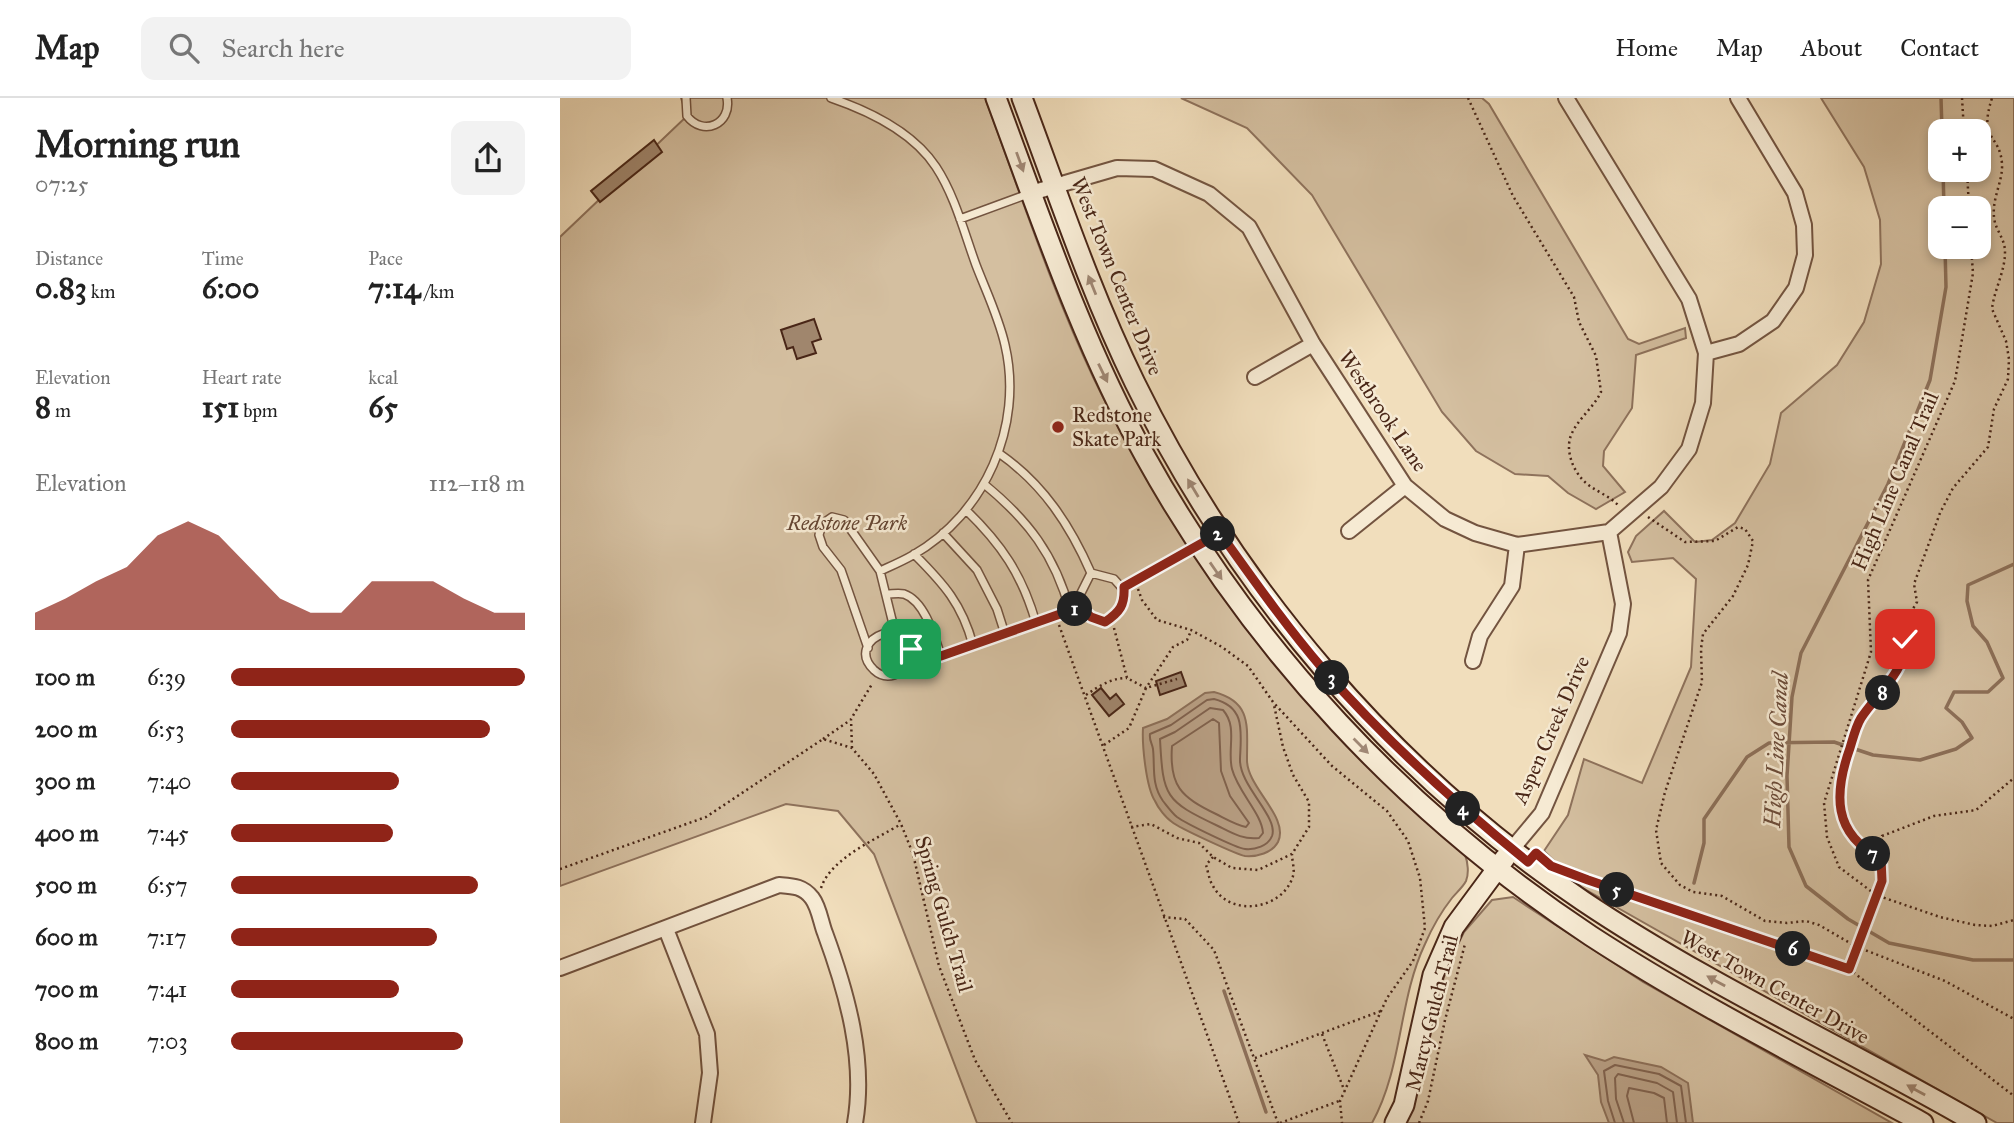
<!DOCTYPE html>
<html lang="en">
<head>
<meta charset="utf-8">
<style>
  :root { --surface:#fff; --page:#f2f2f2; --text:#222; --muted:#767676; --line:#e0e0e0; --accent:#8f2418 }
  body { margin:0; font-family:"IM FELL Great Primer",serif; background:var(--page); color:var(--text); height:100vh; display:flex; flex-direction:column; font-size:26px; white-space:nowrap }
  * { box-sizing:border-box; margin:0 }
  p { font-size:23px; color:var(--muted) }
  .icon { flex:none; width:38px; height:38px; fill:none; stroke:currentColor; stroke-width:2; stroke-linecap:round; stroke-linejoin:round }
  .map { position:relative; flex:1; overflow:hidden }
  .side { display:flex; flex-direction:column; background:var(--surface); width:560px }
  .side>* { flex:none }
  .controls { position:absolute; left:1368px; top:21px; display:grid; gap:14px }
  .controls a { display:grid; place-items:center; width:63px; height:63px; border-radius:14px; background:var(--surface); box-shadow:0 4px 10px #0003; font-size:35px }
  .pin { position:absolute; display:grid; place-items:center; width:60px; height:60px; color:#fff; margin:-30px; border-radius:14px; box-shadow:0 4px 10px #0006 }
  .km { position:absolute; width:35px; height:35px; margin:-18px; border-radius:50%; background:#222; color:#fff; font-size:19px; line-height:35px; text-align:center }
  .round { display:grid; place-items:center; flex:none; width:74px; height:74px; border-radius:14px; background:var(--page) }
  .headline { display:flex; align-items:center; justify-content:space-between; height:119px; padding:0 35px }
  h1 { font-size:38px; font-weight:700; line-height:52px }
  .stats { display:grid; grid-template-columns:repeat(3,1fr); gap:10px; height:119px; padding:7px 35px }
  .stats div { display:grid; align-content:center }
  .stats b { font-size:30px; font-weight:700 }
  .stats small { font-size:19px; font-weight:400 }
  .stats p { font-size:19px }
  .chart { height:196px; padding:14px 35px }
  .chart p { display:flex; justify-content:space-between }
  .chart svg { width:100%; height:126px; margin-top:7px; fill:var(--accent); opacity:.7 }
  ul { padding:0 35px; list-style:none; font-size:23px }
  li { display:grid; grid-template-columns:112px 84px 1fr; align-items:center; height:52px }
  li i { height:18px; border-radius:9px; background:var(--accent) }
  header { display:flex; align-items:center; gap:42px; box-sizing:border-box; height:98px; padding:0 35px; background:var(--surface); border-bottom:2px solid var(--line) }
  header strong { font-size:33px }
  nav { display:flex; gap:38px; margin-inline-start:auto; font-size:24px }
  .search { width:490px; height:63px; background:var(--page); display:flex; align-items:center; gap:18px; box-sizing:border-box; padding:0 24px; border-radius:14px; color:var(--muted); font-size:26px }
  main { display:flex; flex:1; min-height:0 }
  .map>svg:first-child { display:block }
</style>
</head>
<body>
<header>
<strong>Map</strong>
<div class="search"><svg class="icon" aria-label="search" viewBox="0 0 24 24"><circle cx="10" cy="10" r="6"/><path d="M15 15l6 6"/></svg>Search here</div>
<nav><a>Home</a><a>Map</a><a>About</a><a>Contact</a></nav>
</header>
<main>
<section class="side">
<div class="headline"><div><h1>Morning run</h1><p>07:25</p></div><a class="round"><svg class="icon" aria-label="share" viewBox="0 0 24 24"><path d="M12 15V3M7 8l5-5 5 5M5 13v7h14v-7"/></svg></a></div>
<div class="stats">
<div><p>Distance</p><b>0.83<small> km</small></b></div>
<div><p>Time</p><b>6:00</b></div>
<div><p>Pace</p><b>7:14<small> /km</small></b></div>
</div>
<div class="stats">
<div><p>Elevation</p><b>8<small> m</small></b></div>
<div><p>Heart rate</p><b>151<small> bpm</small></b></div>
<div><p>kcal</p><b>65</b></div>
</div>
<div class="chart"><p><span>Elevation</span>112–118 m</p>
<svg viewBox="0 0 160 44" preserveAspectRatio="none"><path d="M0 44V38L10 33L20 27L30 22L40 11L50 6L60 11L70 22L80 33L90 38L100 38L110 27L120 27L130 27L140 33L150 38L160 38V44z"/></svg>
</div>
<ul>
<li><b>100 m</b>6:39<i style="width:100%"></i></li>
<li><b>200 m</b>6:53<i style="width:88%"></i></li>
<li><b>300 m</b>7:40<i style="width:57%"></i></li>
<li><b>400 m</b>7:45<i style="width:55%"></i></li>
<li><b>500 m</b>6:57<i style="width:84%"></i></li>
<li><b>600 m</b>7:17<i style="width:70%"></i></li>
<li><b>700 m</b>7:41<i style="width:57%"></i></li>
<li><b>800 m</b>7:03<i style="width:79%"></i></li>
</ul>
</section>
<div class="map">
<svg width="1454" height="1025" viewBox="0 0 1454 1025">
  <rect width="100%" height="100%" fill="#f1debc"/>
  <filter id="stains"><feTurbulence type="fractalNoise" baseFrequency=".00286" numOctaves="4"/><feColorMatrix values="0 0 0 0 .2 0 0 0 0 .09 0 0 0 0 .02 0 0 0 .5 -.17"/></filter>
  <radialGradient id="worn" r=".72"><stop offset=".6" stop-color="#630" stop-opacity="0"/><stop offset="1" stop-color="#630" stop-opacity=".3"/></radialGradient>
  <!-- green -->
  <path fill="#d4bfa0" stroke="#8e725c" stroke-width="2" fill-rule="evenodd" d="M121,0H425C460,94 491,190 534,281C624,470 747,621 905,757C908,764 909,776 906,783C903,789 896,795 892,800C881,814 872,830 865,846C838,903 843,969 812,1025H417L314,756L278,713L226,706L0,788V139L127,18Z
    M621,0H922L929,6L1068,241L1079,246L1125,230L1126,240L1076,257L1072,310L1044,353L1043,368L1065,394L1036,411L1008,395L988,378L955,376L916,353L882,314L752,97L687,30Z
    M1261,0H1454V1025H1437L1021,789L984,753L1008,717L1024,661L1082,685L1131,569L1136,481L1113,460L1072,464L1068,454L1076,438L1104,413L1135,444L1152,442L1175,425L1210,366L1221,315L1277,267L1304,224L1321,166L1320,122L1304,69ZM1419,33V72H1381V33ZM1419,110V149H1381V110Z
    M953,799L1083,884L1332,1025H845L858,992L873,916L887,869L904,834L932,802Z"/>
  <!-- water -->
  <path fill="#b89f84" stroke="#8c6f58" stroke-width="2" d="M654,594C692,604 687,628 687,661C686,689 730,719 718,744C712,755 697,759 685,758C678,757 619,730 612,724C606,720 598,710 595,703C586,689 582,647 583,630L607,621L645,595Z
    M1025,957L1045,963L1054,959L1101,969L1128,985L1133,1025H1049L1041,1004L1038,977Z"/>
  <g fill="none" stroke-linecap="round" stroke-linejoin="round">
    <!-- shore -->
    <path stroke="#80624e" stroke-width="2" d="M654,601C686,609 681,634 680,661C679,688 719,719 712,738C708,748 695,752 685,751C676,750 625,725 617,719C612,715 607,708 603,703C591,686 595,669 593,651C592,645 589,642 590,636L611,627L647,602Z
      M650,610L663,612C678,629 667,651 672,671C678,694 702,716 703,735L699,740C683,742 672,735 658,728C605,703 603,699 600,641L615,634Z
      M653,621L659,625L661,673L670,698L689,725L686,729C676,727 666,721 656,716C621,699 609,688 612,648Z
      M1055,1025L1048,1003L1044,973L1055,967L1099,976L1121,988L1126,1025
      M1064,1025L1056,1001L1055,980L1058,976L1097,985L1113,994L1117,1025
      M1074,1025L1067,998L1069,990L1094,995L1104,1000L1107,1025"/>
    <!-- stream -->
    <path stroke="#8c6f58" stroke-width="3.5" d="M1381,0L1382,33
      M1383,72L1384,110
      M1385,149L1386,189L1370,282L1328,386L1241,555L1232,599L1227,678L1229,749L1246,788L1288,821L1329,845L1413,862H1454
      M1134,785L1144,745V721L1187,659L1209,645L1274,644L1313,657L1360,662L1396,651L1412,640L1402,624L1386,610L1394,594H1428L1443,580L1427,544L1413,528L1407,503L1408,487L1454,466
      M664,893L706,1014"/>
  </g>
  <!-- building -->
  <path fill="#a0866d" stroke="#492617" stroke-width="2" d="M94,42L102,54L40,104L31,93Z
    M254,221L261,241L252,244L256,255L237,261L233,249L227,251L221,232Z
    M621,574L626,588L600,597L596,583Z
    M541,590L550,601L556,596L564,606L549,618L532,597Z"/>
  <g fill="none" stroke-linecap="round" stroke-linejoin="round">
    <!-- lane casing -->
    <g stroke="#735440" stroke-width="10">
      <path id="lane" d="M126,0L127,18C143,39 172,26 167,0
        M271,0C309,13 353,34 376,69C395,98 404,134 416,167C426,193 439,220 445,247C464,328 425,416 353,457C343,463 331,468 320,473L284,422L272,419L262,426L259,437L263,449L281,472L308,550
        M400,121L468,96
        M440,356C483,386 510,427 531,475L554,481L562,490L660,436
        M424,386C468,422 495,457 510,513
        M406,412C441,446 462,476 476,525
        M383,435L417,472L437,511L445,536
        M354,456C384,486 402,506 413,547
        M320,473L335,534
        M327,496C332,496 339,495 344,496C365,503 375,540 381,558
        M520,509L519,499L531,475
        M351,563C358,511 281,540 314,572C327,584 343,576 351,563L381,558L520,509L531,519L545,524C560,514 565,507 564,489"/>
    </g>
    <!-- street casing -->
    <g stroke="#735440" stroke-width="18">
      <path id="street" d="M471,95L557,70L594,71L649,96L689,129L753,246L845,388L885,421L915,435L957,447L1049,434L1101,389L1129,351L1143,305L1146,255L1129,201L1006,0
        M1146,255L1179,246L1213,223L1236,190L1245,157L1244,127L1235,95L1178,0
        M695,279L753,246
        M789,433L845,388
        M913,563L920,538L952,488L957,447
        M952,751L982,715L1059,535L1063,506L1049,434
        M106,831L147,936L150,975L143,1025
        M0,870L219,787C232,788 243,788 252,800C259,809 261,825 265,835C287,895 306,962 295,1025"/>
    </g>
    <!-- secondary casing -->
    <g stroke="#492617" stroke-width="23">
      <path id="secondary" d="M436,0C481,121 522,244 585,358C692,551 846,716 1031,838C1137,907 1251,964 1363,1025
        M462,0C498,96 530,193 575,285C676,491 832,674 1023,803C1148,887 1286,950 1416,1025
        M835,1025L844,1007L873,877L894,829L945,760"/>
    </g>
    <!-- path -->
    <path stroke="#492617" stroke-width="2.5" stroke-dasharray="2 3.5" stroke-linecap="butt" d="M908,0L953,98L1014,199L1019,224L1036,258L1041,294C1034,309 1019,320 1012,335C1004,351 1013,374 1026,385C1035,393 1048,397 1058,407
      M1402,0L1404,33
      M1407,72L1409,110
      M1411,149L1413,175L1395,283L1308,482L1311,554L1264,705L1267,739L1279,769L1316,797L1380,819L1415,827L1432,828L1454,822
      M1088,419L1125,444L1155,443L1178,429L1185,431L1193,443L1188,467L1173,498L1143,536L1141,551L1142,584L1105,694L1096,732L1101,765L1120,787L1133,794L1162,798L1205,823L1227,825L1246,823L1259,827L1297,849L1385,883L1454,921
      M578,491L582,502L597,522L631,532L662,549L688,568L713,604L772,668L827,713L848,743L860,780L865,830L853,863L827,900L780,1003L782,1025
      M499,527L679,1025
      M554,530L567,580L586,590L613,549L627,542L631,533
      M526,597C539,588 551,580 567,580
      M263,641L289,623
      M544,647L569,630L586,590L617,581
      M292,650L291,621L312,586
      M571,729L591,726L617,740L639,745L653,759L672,770L698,772L732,756L749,729V704L733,677L723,649L714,607
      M653,759L646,767C648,773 649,782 653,788C670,820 723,812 733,778C735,772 732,763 732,756
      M1321,760L1322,738L1374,718L1416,712L1454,680
      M0,771L146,719L263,641L292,650L314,676L341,726L353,756L379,868L415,962L452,1025
      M1015,777L1289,871L1322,783L1321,760L1295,742L1283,724L1277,700L1286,661L1301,620L1324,594L1344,554L1350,516L1357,504L1354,486L1380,415L1393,390L1428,349L1434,311L1448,281L1449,261L1446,243L1432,211C1434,192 1445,174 1445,154C1445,140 1435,132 1434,119C1432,100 1443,83 1442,66C1440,35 1418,44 1432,0
      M261,790C271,760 315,742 341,726
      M603,819L625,821L654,852L718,1025
      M1289,871L1454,998
      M762,936L785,994
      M695,960L821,913
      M720,1025L779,1003
      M859,1025L868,1003L885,922L905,846"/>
    <!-- lane -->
    <use href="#lane" stroke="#f6ead3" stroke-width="7"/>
    <!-- street -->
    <use href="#street" stroke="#f6ead3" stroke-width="14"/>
    <!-- secondary -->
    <use href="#secondary" stroke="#f6ead3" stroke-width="19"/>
  </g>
  <!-- one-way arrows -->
  <defs><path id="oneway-solid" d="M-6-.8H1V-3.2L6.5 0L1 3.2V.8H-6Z" transform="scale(1.75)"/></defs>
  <g fill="#a08875">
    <use href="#oneway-solid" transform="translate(460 64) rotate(70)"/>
    <use href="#oneway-solid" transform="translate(532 187) rotate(-112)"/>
    <use href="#oneway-solid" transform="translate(543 275) rotate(64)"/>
    <use href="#oneway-solid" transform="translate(633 390) rotate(-121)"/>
    <use href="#oneway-solid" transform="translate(656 473) rotate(55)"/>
    <use href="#oneway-solid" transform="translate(801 648) rotate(45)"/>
    <use href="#oneway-solid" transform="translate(1156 883) rotate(-151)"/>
    <use href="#oneway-solid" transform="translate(1356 992) rotate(-151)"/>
  </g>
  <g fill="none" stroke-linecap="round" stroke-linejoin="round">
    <!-- route casing -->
    <g stroke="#fff" stroke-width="14">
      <path id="route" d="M351,551V563L381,558L520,509L531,519L545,524C560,514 565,507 564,489L660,435C693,481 726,528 763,571C825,642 895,705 968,764L976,755L991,768L1028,782L1289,871L1322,783L1321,760C1272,736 1274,695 1290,650C1293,640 1296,628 1301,620C1315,598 1349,570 1345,541"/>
    </g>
    <!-- route -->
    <use href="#route" stroke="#8f2418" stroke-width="9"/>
  </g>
  <!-- markers -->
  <circle fill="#8f2418" stroke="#f6ead3" stroke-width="2.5" cx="498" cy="329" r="7"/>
  <g text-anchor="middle" stroke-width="5" stroke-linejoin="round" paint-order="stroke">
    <!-- street labels -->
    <g font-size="21" fill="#492617" stroke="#f6ead3">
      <text transform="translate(557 178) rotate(68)" y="7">West Town Center Drive</text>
      <text transform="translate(823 313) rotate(56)" y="7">Westbrook Lane</text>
      <text transform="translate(1335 383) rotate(-67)" y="7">High Line Canal Trail</text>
      <text transform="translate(991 632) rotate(-66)" y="7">Aspen Creek Drive</text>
      <text transform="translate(384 816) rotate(74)" y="7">Spring Gulch Trail</text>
      <text transform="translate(1215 889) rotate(29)" y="7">West Town Center Drive</text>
      <text transform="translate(872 915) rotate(-76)" y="7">Marcy Gulch Trail</text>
    </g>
    <!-- poi labels -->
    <g font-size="21" fill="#492617" stroke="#f6ead3" text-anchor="start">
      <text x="512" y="324">Redstone<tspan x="512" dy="24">Skate Park</tspan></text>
    </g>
    <!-- park labels -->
    <g font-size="21" font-style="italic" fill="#654532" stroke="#f6ead3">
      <text x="287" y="432">Redstone Park</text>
    </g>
    <!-- water labels -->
    <g font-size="23" font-style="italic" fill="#6a4a38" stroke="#f6ead3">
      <text transform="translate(1216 652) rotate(-87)" y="8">High Line Canal</text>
    </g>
  </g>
  <rect width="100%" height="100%" filter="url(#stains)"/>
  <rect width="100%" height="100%" fill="url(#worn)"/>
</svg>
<div class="controls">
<a>+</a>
<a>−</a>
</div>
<div class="pin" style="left:351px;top:551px;background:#1e9e55"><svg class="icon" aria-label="arrive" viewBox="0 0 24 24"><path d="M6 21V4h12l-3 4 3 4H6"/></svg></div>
<div class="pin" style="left:1345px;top:541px;background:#d93025"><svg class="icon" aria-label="check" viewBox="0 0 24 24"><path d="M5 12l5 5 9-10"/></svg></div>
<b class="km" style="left:515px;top:511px">1</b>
<b class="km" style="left:658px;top:436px">2</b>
<b class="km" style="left:772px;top:580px">3</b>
<b class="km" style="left:903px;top:711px">4</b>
<b class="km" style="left:1057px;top:792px">5</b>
<b class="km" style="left:1233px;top:851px">6</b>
<b class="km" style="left:1313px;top:756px">7</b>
<b class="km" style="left:1323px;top:595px">8</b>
</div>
</main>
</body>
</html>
